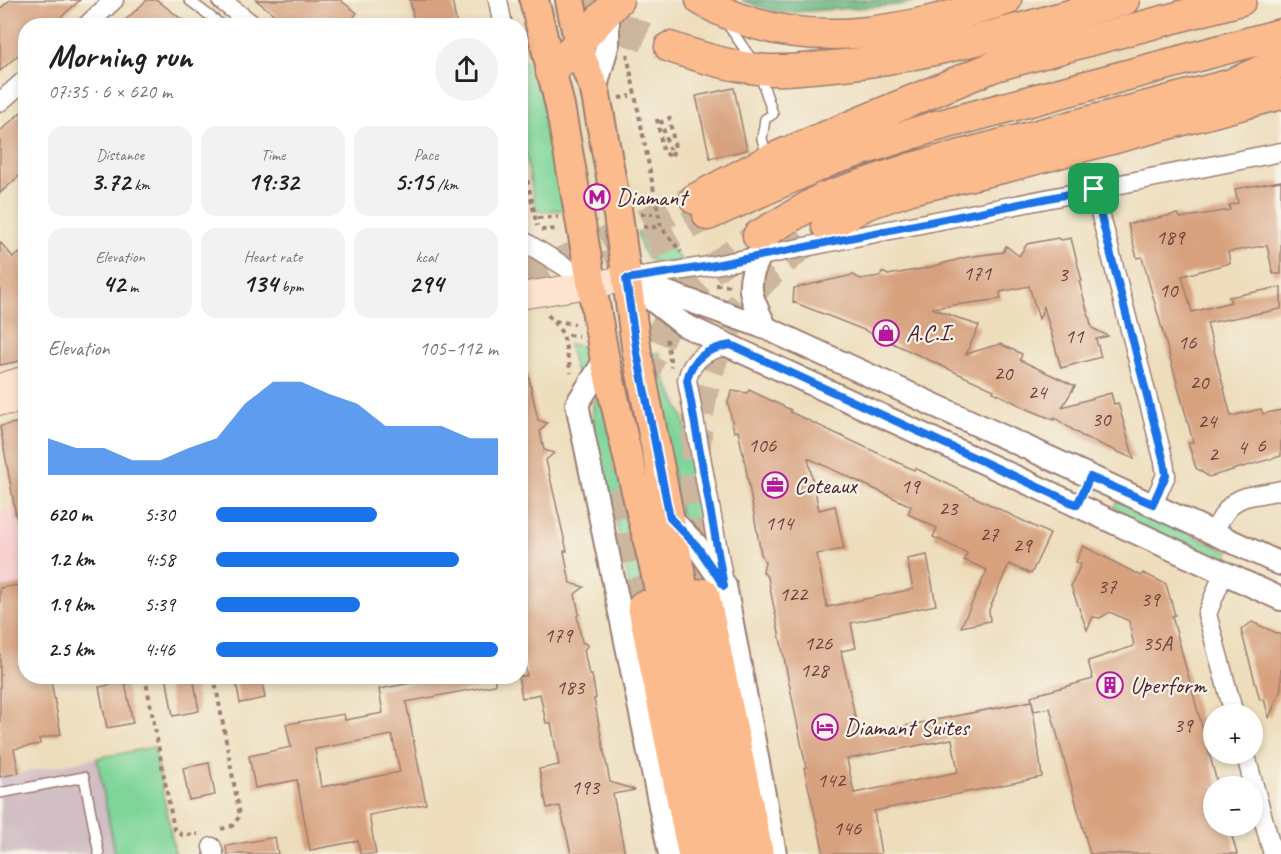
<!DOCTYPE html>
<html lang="en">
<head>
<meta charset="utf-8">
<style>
  :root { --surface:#fff; --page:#f2f2f2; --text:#202124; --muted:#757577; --accent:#1a73e8 }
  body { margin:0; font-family:Caveat,sans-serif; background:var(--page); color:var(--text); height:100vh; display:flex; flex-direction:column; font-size:22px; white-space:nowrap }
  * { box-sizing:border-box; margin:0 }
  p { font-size:20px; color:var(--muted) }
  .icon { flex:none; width:33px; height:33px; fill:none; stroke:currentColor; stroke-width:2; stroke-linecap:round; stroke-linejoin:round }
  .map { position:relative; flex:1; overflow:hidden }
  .details { position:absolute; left:18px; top:18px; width:510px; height:666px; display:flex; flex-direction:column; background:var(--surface); border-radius:24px; box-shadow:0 3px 9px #0003 }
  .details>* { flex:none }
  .tools { position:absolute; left:1203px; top:704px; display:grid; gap:12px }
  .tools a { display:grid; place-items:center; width:60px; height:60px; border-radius:50%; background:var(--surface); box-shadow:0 3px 9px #0003; font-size:30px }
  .pin { position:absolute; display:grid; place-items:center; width:51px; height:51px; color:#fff; margin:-26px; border-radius:12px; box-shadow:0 3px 9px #0006 }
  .round { display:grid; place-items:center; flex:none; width:63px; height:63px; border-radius:32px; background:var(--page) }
  .headline { display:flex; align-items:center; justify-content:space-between; height:102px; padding:0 30px }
  h1 { font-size:33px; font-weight:700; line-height:45px }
  .figures { display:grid; grid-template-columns:repeat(3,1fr); gap:9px; height:102px; padding:6px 30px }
  .figures div { display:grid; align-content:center; border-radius:15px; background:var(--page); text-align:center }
  .figures b { font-size:26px; font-weight:700 }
  .figures small { font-size:16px; font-weight:400 }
  .figures p { font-size:16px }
  .chart { height:168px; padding:12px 30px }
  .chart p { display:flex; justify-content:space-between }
  .chart svg { width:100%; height:108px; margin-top:6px; fill:var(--accent); opacity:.7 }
  ul { padding:0 30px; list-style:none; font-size:20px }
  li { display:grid; grid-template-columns:96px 72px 1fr; align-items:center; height:45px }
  li i { height:15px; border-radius:8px; background:var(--accent) }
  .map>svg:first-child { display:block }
</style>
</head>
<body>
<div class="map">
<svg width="1281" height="854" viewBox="0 0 1281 854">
  <rect width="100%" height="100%" fill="#f7f3e8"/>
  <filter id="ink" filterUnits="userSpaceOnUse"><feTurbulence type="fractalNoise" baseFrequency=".0167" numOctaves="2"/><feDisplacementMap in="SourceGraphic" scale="12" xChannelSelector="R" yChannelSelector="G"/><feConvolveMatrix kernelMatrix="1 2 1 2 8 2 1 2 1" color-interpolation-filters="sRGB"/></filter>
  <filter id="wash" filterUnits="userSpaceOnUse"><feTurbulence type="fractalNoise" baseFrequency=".008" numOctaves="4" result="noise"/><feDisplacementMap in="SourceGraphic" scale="24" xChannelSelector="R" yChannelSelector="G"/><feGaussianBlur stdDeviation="1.35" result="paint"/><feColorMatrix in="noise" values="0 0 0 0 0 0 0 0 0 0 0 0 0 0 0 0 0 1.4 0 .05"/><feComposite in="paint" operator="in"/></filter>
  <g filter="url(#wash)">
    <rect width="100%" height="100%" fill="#edddbb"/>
    <!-- built -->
    <path fill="#f7d0cf" d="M25,505L26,676L50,677L61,734L40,739V744L15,749L19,773L0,777V510Z"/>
    <!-- industrial -->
    <path fill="#d2bec5" d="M97,758L115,854H0V777Z"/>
    <!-- green -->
    <path fill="#7fd599" stroke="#647a62" stroke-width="1.5" d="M520,59L533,66L537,73L565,210L536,211L521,129Z
      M637,232H658L682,261C651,266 644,263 637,232Z
      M569,344L593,348L589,366L582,374L575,371Z
      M653,353H660L666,381L683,417L710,545L680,513Z
      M601,399L651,604L633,607L606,472L597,473L593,444V404L596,399Z
      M1118,500L1229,552L1223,565L1112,513Z
      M154,747L175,854H115L97,758Z"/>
    <!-- forest -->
    <path fill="#67b681" stroke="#586a56" stroke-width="1.5" d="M741,0H921L901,5L778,13Z"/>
    <g id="blocks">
      <!-- building -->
      <path fill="#d7a17e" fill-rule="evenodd" d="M10,0H80L51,26H26V48L0,71V9Z
        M147,0H157L190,26H119Z
        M256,0H340L357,13L347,26H289Z
        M410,0H452L457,26H415Z
        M734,88L747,150L710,158L696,96Z
        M26,108V170L0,193V131Z
        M1281,181V274H1273L1267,245L1228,252L1230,263L1182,276L1192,312L1231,302L1229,297L1281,287V309L1207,323L1231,416L1261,409L1263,414L1281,410V456L1209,477L1196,468L1188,443L1193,442L1187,419L1142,257L1137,258L1128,224L1177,214L1181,218L1230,210L1229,205L1238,203L1235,189Z
        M1058,238L1062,240L1071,238L1082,281H1079L1092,328L1108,336L1096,339L1101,357L1061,368L1044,307L1039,319L1029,286L1000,292L1001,299L932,308L979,326L966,354L1000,344L1022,354L1020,360L1075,386L1062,407L1111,393L1114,404L1118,403L1134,459L1082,436L1055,418L1054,420L1030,410L993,392L994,390L864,330L793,302L794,288L853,275L861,279L880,276L882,272L888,275L927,268L967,257L1003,252L1006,246L1019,256L1027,244Z
        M0,242L13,257L26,250V360L0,365Z
        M528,374L538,420L547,423L540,431L544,450L554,453L546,460L567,551H564L570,583L584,587L575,594L579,614L577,616L582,642L588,645L584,650L589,675H592L596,698L594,699L610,782L635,790L613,794L625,854H571L560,806L547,808L539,769L559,765L551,723H546L540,694L522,698L518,676H527L520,644V375Z
        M749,390L791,410L790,412L914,470L915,468L1050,534L1031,574L1009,564L989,610L990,621L961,627L987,570L964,560L967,553L933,537L937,528L908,514L911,506L808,458L819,510L835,506L844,549L817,554L827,607L913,589L907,559L927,555L936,605L851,623L856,648L841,651L859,735L1032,701L1042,777L874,811L881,854H824L804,768L806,767L768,578L763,572L765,562L761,554L744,458L738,431L734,432L728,402L732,391L747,393ZM952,739L958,772L854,793L847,759Z
        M26,421V520L17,521L0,426Z
        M1083,546L1141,576L1143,573L1166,584L1175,615L1172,616L1218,786H1214V825H1229L1237,854H1090L1050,708L1034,711L1031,696L1093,679L1088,661L1134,646L1129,621L1110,612L1100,618L1093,617L1087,630L1071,586L1081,564L1076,562Z
        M26,584V676H50L61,734L39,739L40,744L14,749L19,773L0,777V588Z
        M1252,622L1281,635V689L1269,718L1264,699L1260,700L1241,630Z
        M166,676H193L199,711L173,716Z
        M235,676H261L265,698L240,703Z
        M449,676H495V685L406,702L426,804L369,815L376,854H360L358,841L310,850L297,780L255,788L249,756L291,747L286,724L344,714L345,720L383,713L379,689ZM392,735L400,772L321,787L315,749Z
        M125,682L133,723L107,728L99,687Z
        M209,763L215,795L189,800L183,768Z
        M275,837L278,854H227L226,846Z"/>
    </g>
  </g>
  <g filter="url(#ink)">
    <use href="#blocks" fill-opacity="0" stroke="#9c7e73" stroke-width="1.5"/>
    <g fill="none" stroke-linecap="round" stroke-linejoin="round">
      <!-- trunk-tunnel -->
      <path stroke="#ccb79e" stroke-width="30" stroke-dasharray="30 15" stroke-linecap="butt" d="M582,0L611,24L670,47
        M520,279L580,254L695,199
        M568,287L708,215
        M704,594C695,499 681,399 735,314C758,278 793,252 827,226
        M643,606C639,585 631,564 629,543C619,456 634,355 693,287C709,268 739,251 758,236"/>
      <!-- service casing -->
      <g stroke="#9c7e73" stroke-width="12">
        <path id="service" d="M189,0L223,26
          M726,22L752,60
          M760,75L773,114L765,119L762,139L767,155
          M0,793L84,777L99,854"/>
      </g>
      <!-- minor casing -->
      <g stroke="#9c7e73" stroke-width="21">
        <path id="minor" d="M221,0L254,26
          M498,0L503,26
          M86,26L114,0
          M0,102L26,79
          M1094,189L1164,462L1166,475L1153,504
          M520,239L593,284
          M629,278L710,266L1281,152
          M1213,533C1234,492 1239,499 1281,490
          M1224,572L1207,614L1234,714
          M724,583L687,380C692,357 709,349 731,345
          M1245,753L1273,854
          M212,847L214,854"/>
      </g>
      <!-- tertiary casing -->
      <g stroke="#9c7e73" stroke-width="26">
        <path id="tertiary" d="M595,90L608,43V3
          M760,256C743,287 752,299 766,328
          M626,279L684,325L1281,599
          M643,284L766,328L1281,564
          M605,360L577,404L670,854
          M670,518L697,546L725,586L775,854"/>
      </g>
      <!-- secondary casing -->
      <g stroke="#9c7e73" stroke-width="28">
        <path id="secondary" d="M520,296L626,279
          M0,387L26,379
          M0,402L26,400"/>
      </g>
      <!-- primary casing -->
      <g stroke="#9c7e73" stroke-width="32">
        <path id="primary" d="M534,0L560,106L605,360L655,571L713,854
          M570,0L582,59L595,90L618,215L637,353L736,854"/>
      </g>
      <!-- trunk casing -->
      <g stroke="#9c7e73" stroke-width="33">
        <path id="trunk" d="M701,0C797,58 905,31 1006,0
          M670,47C699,57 728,66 758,69C779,72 801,69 822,67C925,59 1024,27 1124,0
          M551,72L618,0
          M695,199L769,160L995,66L1241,0
          M708,215L831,160L933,127L1281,34
          M827,226L865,205L911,189L1002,168L1281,94
          M758,236L823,198L912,168L1232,84L1281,62
          M704,594L758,854
          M643,606L693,854"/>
      </g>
      <!-- path -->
      <path stroke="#9c7e73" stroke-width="4" stroke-dasharray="4.5 4.5" stroke-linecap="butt" d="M627,54L661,227L681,252
        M619,98L630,96
        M669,116L675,148L671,157
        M657,119L663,151L671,157
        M661,120L671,156
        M520,145L537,226
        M520,189L526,218
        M641,214H653
        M538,218L558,217
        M643,227H661
        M541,230L558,229
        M716,285L732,286
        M548,315L563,334L571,373
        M555,321L575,324
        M568,335L579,336
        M667,339L671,367
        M145,676L174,829L182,835L198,834
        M214,676L240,816L232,826L218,830"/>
      <!-- service -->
      <use href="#service" stroke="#fff" stroke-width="9"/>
      <!-- minor -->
      <use href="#minor" stroke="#fff" stroke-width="18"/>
      <!-- tertiary -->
      <use href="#tertiary" stroke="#fff" stroke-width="22"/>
      <!-- secondary -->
      <use href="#secondary" stroke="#fde4d1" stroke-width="26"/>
      <!-- primary -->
      <use href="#primary" stroke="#fbbb8c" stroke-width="28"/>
      <!-- trunk -->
      <use href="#trunk" stroke="#fbbb8c" stroke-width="30"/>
    </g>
  </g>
  <g fill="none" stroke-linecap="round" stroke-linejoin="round" filter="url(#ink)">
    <!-- route casing -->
    <g stroke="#fff" stroke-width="12">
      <path id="route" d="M1094,189L1164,462L1166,475L1153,504L1090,477L1077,505L731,345C709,348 692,357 687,380L724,586L697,546L670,518L637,353L626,279L710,266Z"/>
    </g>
    <!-- route -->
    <use href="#route" stroke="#1a73e8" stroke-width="8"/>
  </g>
  <!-- icons -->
  <defs>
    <g id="metro-ring" transform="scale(1.35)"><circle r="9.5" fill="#f7f3e8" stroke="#b5179e" stroke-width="1.5"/><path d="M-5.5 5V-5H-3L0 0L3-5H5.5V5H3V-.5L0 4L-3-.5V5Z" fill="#b5179e"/></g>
    <g id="shop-ring" transform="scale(1.35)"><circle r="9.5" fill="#f7f3e8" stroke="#b5179e" stroke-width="1.5"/><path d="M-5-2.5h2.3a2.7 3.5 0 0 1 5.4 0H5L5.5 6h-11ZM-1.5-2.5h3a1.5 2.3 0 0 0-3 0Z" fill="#b5179e"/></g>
    <g id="office-ring" transform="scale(1.35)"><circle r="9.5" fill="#f7f3e8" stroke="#b5179e" stroke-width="1.5"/><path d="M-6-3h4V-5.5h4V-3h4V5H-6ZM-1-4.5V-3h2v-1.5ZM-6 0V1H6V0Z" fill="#b5179e"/></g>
    <g id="building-ring" transform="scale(1.35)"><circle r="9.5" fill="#f7f3e8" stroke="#b5179e" stroke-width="1.5"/><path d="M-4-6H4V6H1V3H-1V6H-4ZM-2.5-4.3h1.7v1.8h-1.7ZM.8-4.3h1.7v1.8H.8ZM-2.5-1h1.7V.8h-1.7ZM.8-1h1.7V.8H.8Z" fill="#b5179e"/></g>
    <g id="hotel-ring" transform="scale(1.35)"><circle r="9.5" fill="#f7f3e8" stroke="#b5179e" stroke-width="1.5"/><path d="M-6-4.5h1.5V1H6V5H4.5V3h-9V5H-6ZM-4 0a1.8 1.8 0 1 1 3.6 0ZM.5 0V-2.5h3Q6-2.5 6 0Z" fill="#b5179e"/></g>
  </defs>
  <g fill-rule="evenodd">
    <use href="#metro-ring" x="597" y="197"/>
    <use href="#shop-ring" x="886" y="333"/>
    <use href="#office-ring" x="775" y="485"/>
    <use href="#building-ring" x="1110" y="685"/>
    <use href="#hotel-ring" x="825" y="727"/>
  </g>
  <g text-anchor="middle" stroke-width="4.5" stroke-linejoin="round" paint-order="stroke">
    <!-- number labels -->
    <g font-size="21" fill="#6d4040">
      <text x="1170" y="244">189</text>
      <text x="977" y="280">171</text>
      <text x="1063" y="281">3</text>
      <text x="1168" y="297">10</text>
      <text x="1074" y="343">11</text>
      <text x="1187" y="349">16</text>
      <text x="1003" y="380">20</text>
      <text x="1199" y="389">20</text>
      <text x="1037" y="399">24</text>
      <text x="1101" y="426">30</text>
      <text x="1207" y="428">24</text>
      <text x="762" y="452">106</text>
      <text x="1261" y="452">6</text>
      <text x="1242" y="454">4</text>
      <text x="1213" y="461">2</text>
      <text x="910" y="493">19</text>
      <text x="948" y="515">23</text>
      <text x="779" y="530">114</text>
      <text x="989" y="541">27</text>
      <text x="1022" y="552">29</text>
      <text x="1107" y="593">37</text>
      <text x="793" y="601">122</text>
      <text x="1150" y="606">39</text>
      <text x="558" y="642">179</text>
      <text x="818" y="650">126</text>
      <text x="1157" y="650">35A</text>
      <text x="814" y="677">128</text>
      <text x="570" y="694">183</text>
      <text x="1183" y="732">39</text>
      <text x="831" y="787">142</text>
      <text x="585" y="794">193</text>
      <text x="847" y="835">146</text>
    </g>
    <!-- poi labels -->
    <g font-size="24" fill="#4a1f2b" stroke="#f7f3e8" text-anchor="start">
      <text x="616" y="205">Diamant</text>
      <text x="906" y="341">A.C.I.</text>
      <text x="794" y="493">Coteaux</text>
      <text x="1130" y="693">Uperform</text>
      <text x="844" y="735">Diamant Suites</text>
    </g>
  </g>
</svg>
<div class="tools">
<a>+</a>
<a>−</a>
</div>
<div class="pin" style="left:1094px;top:189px;background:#1e9e55"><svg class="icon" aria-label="arrive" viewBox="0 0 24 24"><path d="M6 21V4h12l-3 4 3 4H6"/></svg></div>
<section class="details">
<div class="headline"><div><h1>Morning run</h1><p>07:35 · 6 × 620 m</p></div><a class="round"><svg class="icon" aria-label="share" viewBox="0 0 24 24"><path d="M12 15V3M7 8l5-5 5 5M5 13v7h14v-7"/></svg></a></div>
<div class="figures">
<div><p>Distance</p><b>3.72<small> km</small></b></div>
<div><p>Time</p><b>19:32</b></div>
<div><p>Pace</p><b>5:15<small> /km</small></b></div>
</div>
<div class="figures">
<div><p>Elevation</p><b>42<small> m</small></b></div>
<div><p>Heart rate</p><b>134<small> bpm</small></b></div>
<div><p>kcal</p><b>294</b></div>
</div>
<div class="chart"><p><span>Elevation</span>105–112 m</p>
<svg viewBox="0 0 160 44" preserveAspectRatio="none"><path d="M0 44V29L10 33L20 33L30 38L40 38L50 33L60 29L70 15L80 6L90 6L100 11L110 15L120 24L130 24L140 24L150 29L160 29V44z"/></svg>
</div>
<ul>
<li><b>620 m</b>5:30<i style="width:57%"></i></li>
<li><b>1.2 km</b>4:58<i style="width:86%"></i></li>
<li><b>1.9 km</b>5:39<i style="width:51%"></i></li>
<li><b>2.5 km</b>4:46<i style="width:100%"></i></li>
</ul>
</section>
</div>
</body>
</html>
